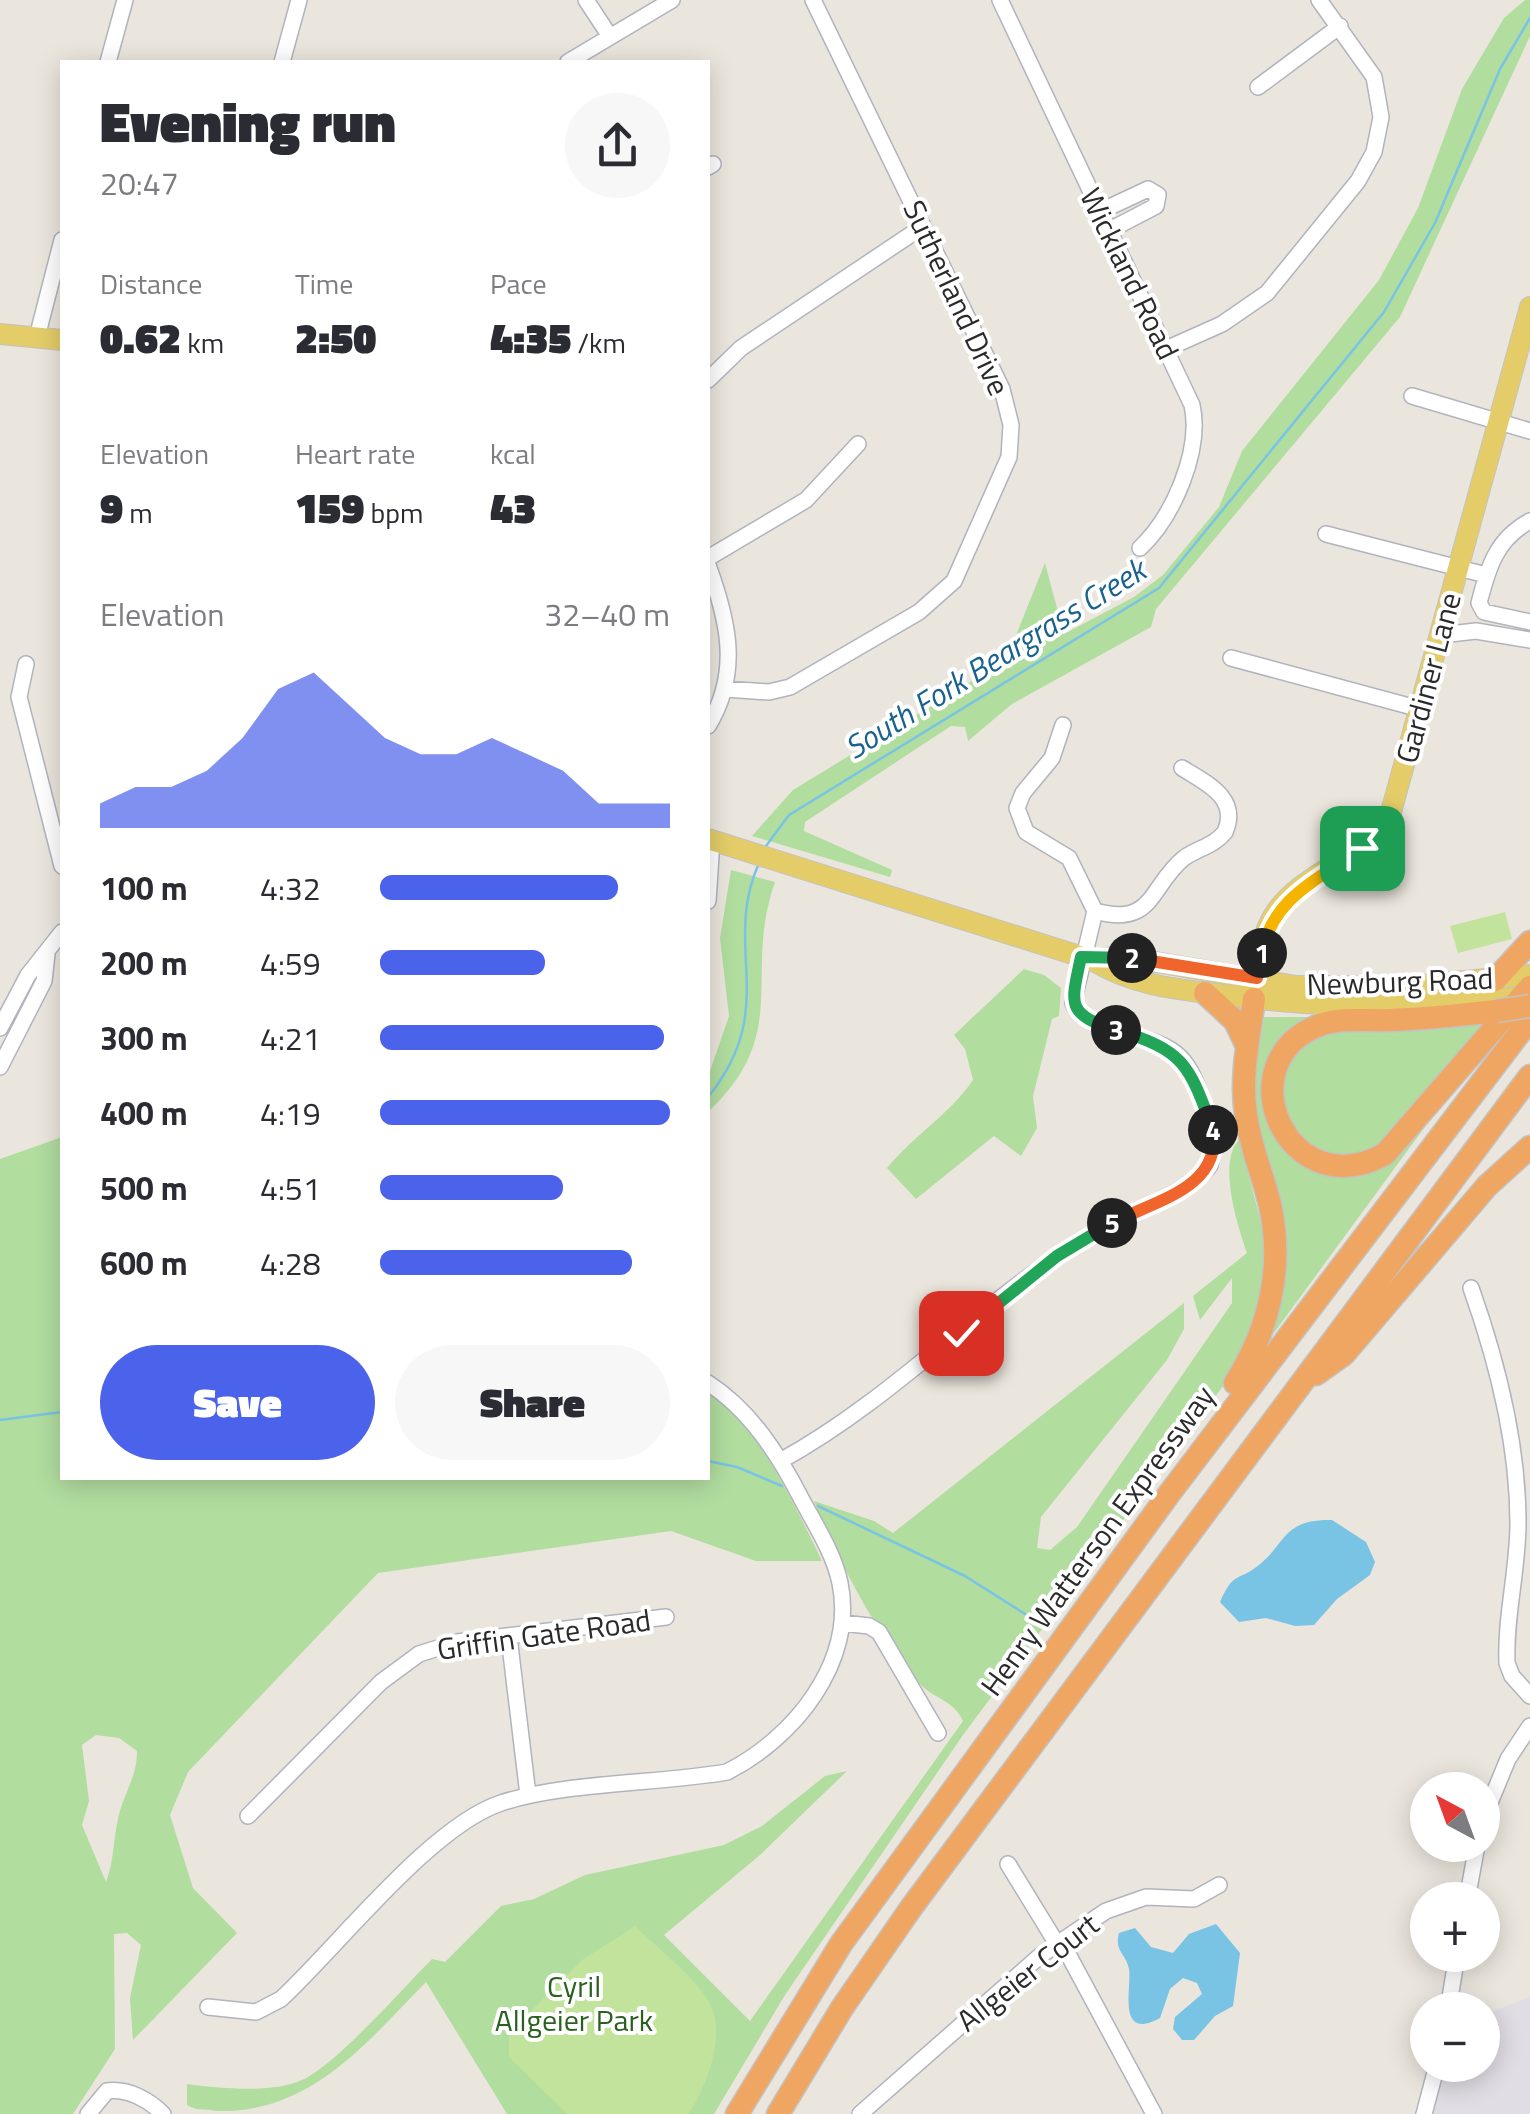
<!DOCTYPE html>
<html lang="en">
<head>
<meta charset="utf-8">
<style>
  :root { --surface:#fff; --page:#f7f7f7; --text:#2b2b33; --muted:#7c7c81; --accent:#4b62ea }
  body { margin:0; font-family:"Titillium Web",sans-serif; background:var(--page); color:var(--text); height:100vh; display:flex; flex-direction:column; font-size:38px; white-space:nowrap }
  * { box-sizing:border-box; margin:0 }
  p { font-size:32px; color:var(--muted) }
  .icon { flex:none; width:55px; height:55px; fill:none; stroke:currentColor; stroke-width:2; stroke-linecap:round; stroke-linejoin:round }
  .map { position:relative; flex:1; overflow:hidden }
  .panel { position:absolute; left:60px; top:60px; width:650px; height:1420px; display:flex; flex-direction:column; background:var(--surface); border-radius:0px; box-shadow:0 5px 25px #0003 }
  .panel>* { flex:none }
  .needle { width:65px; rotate:319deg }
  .buttons { position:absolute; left:1410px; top:1772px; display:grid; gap:20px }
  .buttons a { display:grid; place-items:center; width:90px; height:90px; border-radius:50%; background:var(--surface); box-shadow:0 5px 25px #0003; font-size:50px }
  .pin { position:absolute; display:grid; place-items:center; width:85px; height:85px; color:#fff; margin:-42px; border-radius:20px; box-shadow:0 5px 15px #0006 }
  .km { position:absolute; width:50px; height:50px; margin:-25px; border-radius:50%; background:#222; color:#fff; font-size:28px; line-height:50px; text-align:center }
  .round { display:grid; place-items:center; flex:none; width:105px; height:105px; border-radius:52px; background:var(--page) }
  .headline { display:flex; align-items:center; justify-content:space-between; height:170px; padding:0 40px }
  h1 { font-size:55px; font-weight:800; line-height:75px }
  .metrics { display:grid; grid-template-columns:repeat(3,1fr); gap:15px; height:170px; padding:10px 40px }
  .metrics div { display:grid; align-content:center }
  .metrics b { font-size:42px; font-weight:800 }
  .metrics small { font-size:28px; font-weight:400 }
  .metrics p { font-size:28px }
  .chart { height:280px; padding:20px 40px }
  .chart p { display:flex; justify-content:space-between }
  .chart svg { width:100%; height:180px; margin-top:10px; fill:var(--accent); opacity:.7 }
  .primary-button { display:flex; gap:20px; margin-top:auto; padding:20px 40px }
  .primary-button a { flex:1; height:115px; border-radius:60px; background:var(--accent); color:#fff; font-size:40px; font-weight:800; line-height:115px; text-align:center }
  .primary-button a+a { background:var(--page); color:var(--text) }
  ul { padding:0 40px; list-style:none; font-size:32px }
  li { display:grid; grid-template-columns:160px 120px 1fr; align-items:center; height:75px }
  li i { height:25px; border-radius:12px; background:var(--accent) }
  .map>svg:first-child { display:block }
</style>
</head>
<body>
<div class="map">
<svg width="1530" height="2114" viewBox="0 0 1530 2114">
  <rect width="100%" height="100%" fill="#ebe6dd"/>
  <!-- industrial -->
  <path fill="#e0dde4" d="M1530,1997V2114H1419L1440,2065H1482L1483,2015Z"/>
  <!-- green -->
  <path fill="#b1dd9f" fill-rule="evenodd" d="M1525,0H1530V36L1400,317L1156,609L1151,627L1012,704L968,741L965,727L951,726L805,822L804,831L892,870L890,877L752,836L793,790L1006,660L1045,563L1064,634L1134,597L1163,575L1219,507L1242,451L1379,280L1418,208L1462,89L1504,18Z
    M731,870L775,882C742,976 793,1032 708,1112V1077L729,1016L720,938Z
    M1024,969L1044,975L1061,988L1059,1016L1052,1019L1033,1096L1037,1128L1021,1156L994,1136L916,1199L887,1168C914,1135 949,1115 973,1080L965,1049L954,1035Z
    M1264,1017H1322L1266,1099L1335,1172L1438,1109L1265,1345L1271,1324L1252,1094Z
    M1490,1019L1381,1149L1333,1159L1292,1133C1288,1121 1278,1101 1279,1088C1284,1008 1433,1023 1490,1019Z
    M62,1137V1478H708V1390C755,1420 798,1511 822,1561H756L671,1531L378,1573L188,1772L170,1815L193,1888L237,1933L133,2040L130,1998L141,1945L127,1933L114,1934L115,2049L73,2114H0V1159ZM96,1735L119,1738L137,1751C137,1778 123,1794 118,1819C113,1841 114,1861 106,1882L82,1825L89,1801L82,1745Z
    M1239,1140L1263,1229L1264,1291L1235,1370L963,1735L785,1995L714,2114H507L426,1982C367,2042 311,2114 216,2111C204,2108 199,2112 187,2105V2084C218,2088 272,2094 302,2080C335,2066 404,1987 432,1959L445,1962L501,1906L534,1899L585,1875L724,1845L762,1826L825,1776L847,1771L760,1855L664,1935L750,2021L963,1721C953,1699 933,1699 918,1682C876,1634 838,1560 814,1501L874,1521L893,1533L1184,1303V1329L1167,1360L1041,1517L1037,1548L1050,1550L1077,1527L1232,1303V1278L1200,1320L1193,1296L1247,1253C1238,1227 1217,1162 1239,1140Z"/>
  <!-- pitch -->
  <path fill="#c2e39b" d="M1505,912L1512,939L1458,953L1450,926Z
    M635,1926C657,1948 691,1973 708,2000C728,2034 707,2084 689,2114H567L509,2057V2033L582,1960Z"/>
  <!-- water -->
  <path fill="#79c3e4" d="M1332,1520L1366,1542L1375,1562L1370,1575L1337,1599L1314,1625L1295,1626L1266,1618L1239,1622L1220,1602C1234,1570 1238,1582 1259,1565C1287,1542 1283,1519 1332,1520Z
    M1216,1924L1240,1953L1233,2006L1215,2016L1194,2040H1182L1173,2029L1175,2017L1202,1994L1197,1983L1183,1978L1170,1989L1160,2018C1116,2042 1132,1987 1129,1969C1126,1953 1114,1952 1119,1933L1135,1928L1151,1947L1173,1953L1189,1934Z"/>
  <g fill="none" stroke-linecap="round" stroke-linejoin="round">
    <!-- stream -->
    <path stroke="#79c3e4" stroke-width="2.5" d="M766,846L789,815L1159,588L1384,312L1435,223L1500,69L1530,18
      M708,1097C781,1007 721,948 759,863
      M0,1420L62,1412
      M708,1461L737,1467L782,1486
      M818,1506L965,1576L1030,1617"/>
    <!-- minor casing -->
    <g stroke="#b1b3bd" stroke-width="18">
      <path id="minor" d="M586,0L609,35
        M1000,0L1192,405C1202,451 1173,517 1140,548
        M108,62L125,0
        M282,62L299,0
        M568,62L672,0
        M1258,87L1340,26
        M708,167L713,164
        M1099,212L1148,189L1158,195L1156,206L1108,231
        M37,337L62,240
        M1166,349L1222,324L1267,293L1358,181L1374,152L1381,117L1374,77L1319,0
        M708,380L741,348L922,227
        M1412,396L1530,431
        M1530,521C1496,539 1488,568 1479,603L1484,612L1530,622
        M1326,534L1486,575
        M708,558L806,500L858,444
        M708,565C728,620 741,672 708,726
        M1441,635L1476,631L1530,640
        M1231,658L1420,709
        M26,664L19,697L62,866
        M725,689L769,692L790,687L919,612L954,581L1009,457L1011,425L1002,389L813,0
        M708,901L712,840
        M1095,911C1154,928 1150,885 1184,858C1198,848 1214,846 1225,832C1240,798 1206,783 1182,768
        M0,1028L28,975L62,932
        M0,1067L44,981L47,954
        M1471,1288C1498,1364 1518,1443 1518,1523C1518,1570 1505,1617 1507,1663L1512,1676L1530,1696
        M782,1460C891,1400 975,1308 1079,1242C1110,1222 1194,1191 1210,1165C1217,1143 1211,1127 1204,1105C1198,1089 1193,1070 1180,1057C1154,1030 1086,1037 1073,1003L1095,911L1069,858L1026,832L1017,808L1023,793L1052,758L1063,725
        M843,1623L869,1626L879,1632L938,1733
        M509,1637L528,1795
        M248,1816L381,1682L419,1654L457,1642L666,1617
        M1482,1822L1508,1759L1530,1726
        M1008,1864L1057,1944
        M1467,1900L1477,1845
        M1061,1941L1154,2114
        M208,2007L256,2012L281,1999C338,1946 431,1826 501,1803C564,1782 658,1784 727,1772C794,1738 856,1662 840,1583C834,1554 816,1526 802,1500C779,1455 750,1410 708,1383
        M1448,2010L1457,1955
        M88,2114L107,2091C128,2088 149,2100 163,2114
        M860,2114L1041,1955L1106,1911L1146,1897L1194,1899L1219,1885
        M1424,2114L1437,2065"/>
    </g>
    <!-- major casing -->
    <g stroke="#c3c3c3" stroke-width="22">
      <path id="major" d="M0,334L62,340
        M708,839L1092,960C1135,987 1184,990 1233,996C1327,1008 1417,1009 1511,998
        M1092,960L1120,956L1296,986H1411L1530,975
        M1254,999C1257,973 1259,938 1274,915C1301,872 1362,861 1391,812L1530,307"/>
    </g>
    <!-- highway casing -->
    <g stroke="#c3c3c3" stroke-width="25">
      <path id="highway" d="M1495,980L1530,942
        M1205,993L1235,1021L1247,1046
        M1496,1011C1461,1015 1425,1019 1389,1020C1366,1021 1341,1017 1320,1025C1224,1061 1287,1208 1385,1154L1530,987
        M1316,1374L1344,1354L1487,1186L1530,1147
        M1235,1383C1269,1330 1284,1268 1270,1205C1263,1175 1250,1146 1246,1115C1240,1077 1249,1037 1254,999
        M737,2114L841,1944L1169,1494L1530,1019
        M778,2114L842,2008L911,1908L1530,1076"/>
    </g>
    <!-- minor -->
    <use href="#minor" stroke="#fff" stroke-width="15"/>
    <!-- major -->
    <use href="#major" stroke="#e4cd69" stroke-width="20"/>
    <!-- highway -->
    <use href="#highway" stroke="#f0a663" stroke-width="22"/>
    <!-- highway-bridge casing -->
    <g stroke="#c3c3c3" stroke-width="25" stroke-linecap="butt">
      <path id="highway-bridge" d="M1496,1011L1530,1006"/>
    </g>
    <!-- highway-bridge -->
    <use href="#highway-bridge" stroke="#f0a663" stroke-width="22"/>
  </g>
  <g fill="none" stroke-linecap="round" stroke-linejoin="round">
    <!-- split-1 casing -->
    <g stroke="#fff" stroke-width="20">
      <path id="split-1" d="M1262,953C1272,897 1319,880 1362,848"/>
    </g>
    <!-- split-2 casing -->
    <g stroke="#fff" stroke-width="20">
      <path id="split-2" d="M1132,958L1257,978L1262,953"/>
    </g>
    <!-- split-3 casing -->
    <g stroke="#fff" stroke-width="20">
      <path id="split-3" d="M1116,1030C1065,1014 1071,1004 1081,957L1132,958"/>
    </g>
    <!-- split-4 casing -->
    <g stroke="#fff" stroke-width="20">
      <path id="split-4" d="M1116,1030C1185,1050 1189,1065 1213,1130"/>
    </g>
    <!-- split-5 casing -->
    <g stroke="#fff" stroke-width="20">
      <path id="split-5" d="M1112,1223C1154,1201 1222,1188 1213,1130"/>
    </g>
    <!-- split-6 casing -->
    <g stroke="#fff" stroke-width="20">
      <path id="split-6" d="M989,1311L1057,1256L1112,1223"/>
    </g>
    <!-- split-7 casing -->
    <g stroke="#fff" stroke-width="20">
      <path id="split-7" d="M961,1333L989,1311"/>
    </g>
    <!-- split-1 -->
    <use href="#split-1" stroke="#f5b400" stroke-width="12"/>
    <!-- split-2 -->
    <use href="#split-2" stroke="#f0652b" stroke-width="12"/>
    <!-- split-3 -->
    <use href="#split-3" stroke="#22a559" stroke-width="12"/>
    <!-- split-4 -->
    <use href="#split-4" stroke="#22a559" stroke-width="12"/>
    <!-- split-5 -->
    <use href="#split-5" stroke="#f0652b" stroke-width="12"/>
    <!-- split-6 -->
    <use href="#split-6" stroke="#22a559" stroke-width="12"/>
    <!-- split-7 -->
    <use href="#split-7" stroke="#f5b400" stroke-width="12"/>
  </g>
  <g text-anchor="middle" stroke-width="8" stroke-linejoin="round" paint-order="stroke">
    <!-- street labels -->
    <g font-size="30" fill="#2a2a2a" stroke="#fff">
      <text transform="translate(1129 274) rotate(64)" y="10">Wickland Road</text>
      <text transform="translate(956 298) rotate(65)" y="10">Sutherland Drive</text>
      <text transform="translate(1429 678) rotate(-75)" y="10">Gardiner Lane</text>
      <text transform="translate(1400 982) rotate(-2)" y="10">Newburg Road</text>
      <text transform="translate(1098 1541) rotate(-54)" y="10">Henry Watterson Expressway</text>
      <text transform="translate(544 1635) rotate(-8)" y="10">Griffin Gate Road</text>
      <text transform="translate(1028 1973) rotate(-38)" y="10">Allgeier Court</text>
    </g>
    <!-- park labels -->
    <g font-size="30" fill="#2b6120" stroke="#fff">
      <text x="574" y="1997">Cyril<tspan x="574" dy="34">Allgeier Park</tspan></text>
    </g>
    <!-- water labels -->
    <g font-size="32" font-style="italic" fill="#19628f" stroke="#fff">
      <text transform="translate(995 659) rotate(-32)" y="11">South Fork Beargrass Creek</text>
    </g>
  </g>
</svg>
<div class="buttons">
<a><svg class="needle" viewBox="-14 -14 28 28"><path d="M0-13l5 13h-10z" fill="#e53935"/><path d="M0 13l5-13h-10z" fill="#7c7c81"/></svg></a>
<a>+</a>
<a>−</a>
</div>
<div class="pin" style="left:1362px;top:848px;background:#1e9e55"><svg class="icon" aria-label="arrive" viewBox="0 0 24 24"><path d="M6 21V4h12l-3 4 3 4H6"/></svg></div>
<div class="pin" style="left:961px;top:1333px;background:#d93025"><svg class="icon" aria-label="check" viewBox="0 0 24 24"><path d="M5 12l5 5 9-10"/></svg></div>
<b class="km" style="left:1262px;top:953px">1</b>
<b class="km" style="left:1132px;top:958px">2</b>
<b class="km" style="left:1116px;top:1030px">3</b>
<b class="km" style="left:1213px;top:1130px">4</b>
<b class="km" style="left:1112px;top:1223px">5</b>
<section class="panel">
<div class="headline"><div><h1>Evening run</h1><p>20:47</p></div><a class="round"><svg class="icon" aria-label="share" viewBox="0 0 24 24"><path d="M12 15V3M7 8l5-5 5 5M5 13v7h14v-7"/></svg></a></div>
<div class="metrics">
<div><p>Distance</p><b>0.62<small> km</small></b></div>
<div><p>Time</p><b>2:50</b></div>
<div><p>Pace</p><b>4:35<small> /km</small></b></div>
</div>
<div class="metrics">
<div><p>Elevation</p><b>9<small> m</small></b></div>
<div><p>Heart rate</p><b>159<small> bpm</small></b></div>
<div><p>kcal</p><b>43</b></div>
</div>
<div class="chart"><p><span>Elevation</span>32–40 m</p>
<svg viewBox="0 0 160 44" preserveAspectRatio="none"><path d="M0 44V38L10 34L20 34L30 30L40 22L50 10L60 6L70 14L80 22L90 26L100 26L110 22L120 26L130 30L140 38L150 38L160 38V44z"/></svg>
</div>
<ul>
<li><b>100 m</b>4:32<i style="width:82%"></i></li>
<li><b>200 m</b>4:59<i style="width:57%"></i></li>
<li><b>300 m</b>4:21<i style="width:98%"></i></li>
<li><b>400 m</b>4:19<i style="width:100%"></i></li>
<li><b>500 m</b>4:51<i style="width:63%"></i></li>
<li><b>600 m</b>4:28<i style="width:87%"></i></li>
</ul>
<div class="primary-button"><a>Save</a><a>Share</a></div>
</section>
</div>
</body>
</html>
